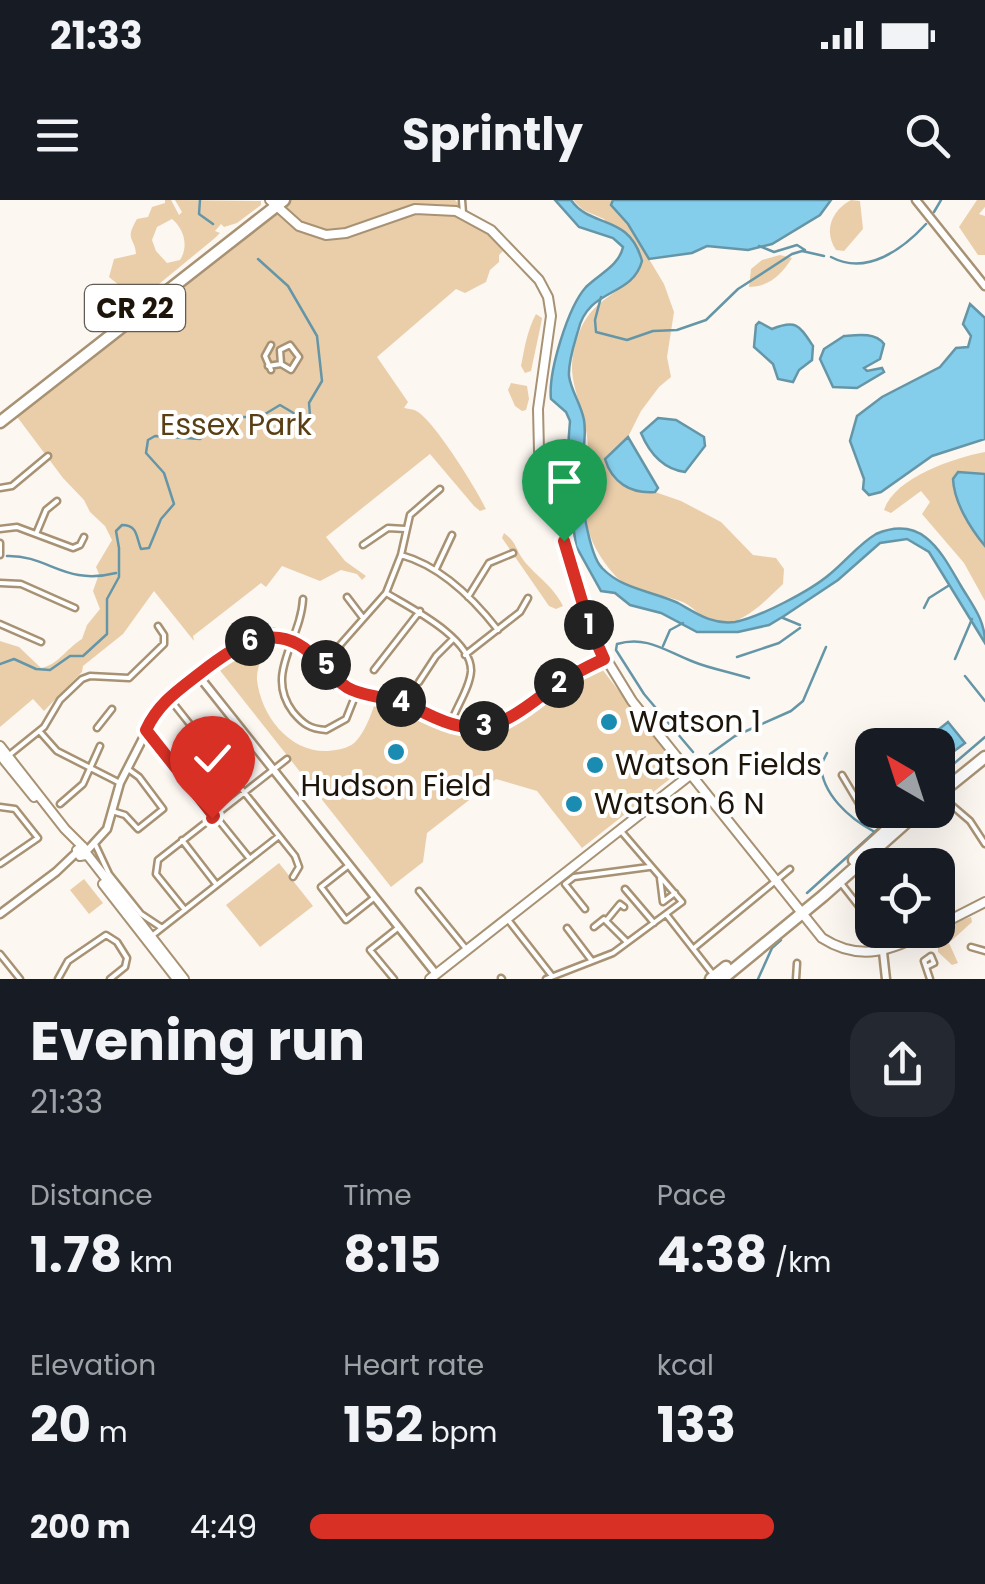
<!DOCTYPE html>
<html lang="en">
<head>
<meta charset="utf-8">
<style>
  :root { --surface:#171b24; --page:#242831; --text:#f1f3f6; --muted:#9ea1a6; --accent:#d93025 }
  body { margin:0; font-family:Poppins,sans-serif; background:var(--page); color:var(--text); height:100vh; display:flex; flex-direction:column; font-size:38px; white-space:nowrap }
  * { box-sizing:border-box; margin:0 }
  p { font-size:32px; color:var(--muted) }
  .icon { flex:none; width:55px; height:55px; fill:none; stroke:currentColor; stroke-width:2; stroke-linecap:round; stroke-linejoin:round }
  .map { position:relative; height:779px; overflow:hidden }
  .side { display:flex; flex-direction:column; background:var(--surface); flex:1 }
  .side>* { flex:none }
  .needle { width:65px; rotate:321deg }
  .fabs { position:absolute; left:855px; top:528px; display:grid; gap:20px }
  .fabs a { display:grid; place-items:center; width:100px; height:100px; border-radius:20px; background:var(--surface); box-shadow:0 10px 40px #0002; font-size:50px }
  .pin { position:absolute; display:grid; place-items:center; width:85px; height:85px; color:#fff; margin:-102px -42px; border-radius:50% 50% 50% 0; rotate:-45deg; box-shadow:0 0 10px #0007 }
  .pin .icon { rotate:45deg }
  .km { position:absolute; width:50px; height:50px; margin:-25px; border-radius:50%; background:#222; color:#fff; font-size:28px; line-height:50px; text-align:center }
  .round { display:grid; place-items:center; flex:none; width:105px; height:105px; border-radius:30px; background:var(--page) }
  .headline { display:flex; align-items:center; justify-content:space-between; height:170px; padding:0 30px }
  h1 { font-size:55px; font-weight:700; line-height:75px }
  .figures { display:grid; grid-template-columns:repeat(3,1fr); gap:15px; height:170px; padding:10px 30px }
  .figures div { display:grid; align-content:center }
  .figures b { font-size:50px; font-weight:700 }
  .figures small { font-size:28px; font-weight:400 }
  .figures p { font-size:28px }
  ul { padding:0 30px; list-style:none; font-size:32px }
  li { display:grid; grid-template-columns:160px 120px 1fr; align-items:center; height:75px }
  li i { height:25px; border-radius:12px; background:var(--accent) }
  .status { display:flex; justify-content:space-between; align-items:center; height:70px; padding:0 50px; background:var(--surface); direction:ltr }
  .status svg { height:28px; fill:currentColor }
  header { display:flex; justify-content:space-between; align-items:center; height:130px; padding:0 30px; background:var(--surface); font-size:45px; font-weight:700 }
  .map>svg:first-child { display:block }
</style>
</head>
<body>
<div class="status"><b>21:33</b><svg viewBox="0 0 49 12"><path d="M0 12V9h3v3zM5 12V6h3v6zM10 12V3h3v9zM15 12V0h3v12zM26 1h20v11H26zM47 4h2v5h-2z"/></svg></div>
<header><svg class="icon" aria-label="menu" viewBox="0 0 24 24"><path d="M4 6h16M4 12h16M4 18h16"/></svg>Sprintly<svg class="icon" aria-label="search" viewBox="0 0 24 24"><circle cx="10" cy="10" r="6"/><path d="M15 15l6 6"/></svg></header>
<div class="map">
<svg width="985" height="779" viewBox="0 0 985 779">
  <rect width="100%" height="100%" fill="#fcf7f1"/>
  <!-- green -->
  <path fill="#eaceaa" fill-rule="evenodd" d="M165,0H171L179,15L182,12L175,0L261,1V5L237,23L224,27L221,24L215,31L220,33L215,38L159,84L126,91L109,77L114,59L136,54C135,37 124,41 137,19L148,17L152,7L165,3ZM172,19C184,29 189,46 180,60L167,63L156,51L152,40L157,27Z
    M289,0H455L503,51L499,55V62L490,70L486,82L465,93L456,89L377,157L408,202L404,208C409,209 414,209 418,212C436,224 476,288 486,309L480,311L474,306L430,254L326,337L345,361L366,376L362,380L357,374L341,370L320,381L282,366L266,387L261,383L193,436L194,441L154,391L123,434L83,466L82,472L44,511L33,499L0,527V441L19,447L41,468C58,465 67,448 82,439L87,425L100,409L93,391L99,374L96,367L112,340L105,326L90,312L84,300L63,278L15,214Z
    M573,0H613L611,5L628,24L664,84L674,112L667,157L671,177L659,187L641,211L628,237L605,258L620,283L631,290L655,292L681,301L721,322L753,355L776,358L784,369L783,384C766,400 738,431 712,422C700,417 692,405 680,401C651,390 635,399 612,372C602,360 593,346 589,332C582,303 589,276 588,248C588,220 571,189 572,165C572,155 577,137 581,128C595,98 618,96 639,70L604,19L583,10Z
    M851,0L860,1L863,29L844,51L836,50C823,31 832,10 851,0Z
    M977,0H985V7L979,14L985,16V55H978L959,27Z
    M780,55L792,58C782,74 769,87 749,87L751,69L762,60Z
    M536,114L542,118L541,124L531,171L525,173L521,166C525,146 527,131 536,114Z
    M511,183L527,186L529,199L526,210L522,211L515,206L508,190Z
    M985,252V401L964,363L922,314L930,302L921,291L891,313L884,310C895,277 954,258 985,252Z
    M504,333C513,340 514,343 519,353C528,371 553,384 563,406L556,409L549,406L502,338Z
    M267,442C264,453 256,469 257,480C261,516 290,553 328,551C338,550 351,548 357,540C364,532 370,518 374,506C401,510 422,525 448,532C503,547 527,514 568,488C579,481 591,475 602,469L680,571L582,648L537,591L496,579L427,633L423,662L391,687L218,468L248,446Z
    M279,663L313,706L260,747L226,705Z
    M84,679L103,703L89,714L70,690Z
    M971,717L972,722L949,743L958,763L952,765L938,752V744L953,723Z"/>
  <!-- water -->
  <path fill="#84cdeb" stroke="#6596a7" stroke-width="2.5" d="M555,0H571C591,29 629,13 642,61C632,98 588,87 578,131C574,145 568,162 569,176C571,191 581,204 584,220C587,238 582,255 581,273C579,292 589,355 602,368C623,390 653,391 678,403C696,413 712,425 735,422C760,417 810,391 830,374C846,361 859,344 876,334C923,314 941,352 961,386C973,406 985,420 985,443L929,352L907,339L880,343L838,380L784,416L769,425L738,432H697L661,413L630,405L615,393L601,391L576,346L566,274L570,221L566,212L551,199C548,172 568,107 586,87C599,74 619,66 623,47L613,38L579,27Z
    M613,0H831L820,15L772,44L748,50L707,46L692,53L649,59L628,24L611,5Z
    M970,104L985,118V239L932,256L881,292L869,295L863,289L864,279L850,241L857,216L882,197L940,167L956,148L968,147L971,136L963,124Z
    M759,122L772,129C796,119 799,125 813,146L812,160L799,170L793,182L778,179L773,164L754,147L756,125Z
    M844,136C857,135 875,132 884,144L880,159L864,168L867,171L882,168L884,172L857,188L833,187L820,159L824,149Z
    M658,218L676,220L704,237L705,246L685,272C663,269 649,252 641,233Z
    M628,237L658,288L655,292C630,294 612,282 605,259Z
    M958,272L985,274V346C970,328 954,302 953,279Z
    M948,522L965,543L945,558L938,545L928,538Z"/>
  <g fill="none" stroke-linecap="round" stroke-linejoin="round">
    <!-- stream -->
    <path stroke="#6596a7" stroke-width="2.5" d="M200,0L199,14L213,24
      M934,12L941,0
      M759,46L774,52L797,45L805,50
      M831,57C867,76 903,49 926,24
      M601,97L595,120L596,132L627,140L653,131L677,130L706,120L738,89L792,54L802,51L824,56
      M7,356C49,355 64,386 116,373
      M924,408L929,398L948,386
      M783,418L800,425
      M663,446L670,430L683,423
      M737,457L779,443L800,428
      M955,459L972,419
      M0,464L14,459L36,469L50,470L70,456H83L107,434V399L119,377V348L116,331L122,325C138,325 136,337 141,349L149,348L161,319L174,304L164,273L146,253L148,240L155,236L200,239L220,224L240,217H260L280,205L297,215L310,216L309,203L322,181L317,136L288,86L258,59
      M965,476L985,501
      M693,552L644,494L616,450L617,444C647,435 667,452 694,462C711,469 731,472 749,478
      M827,553L821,565C822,594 849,618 873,631
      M710,554L735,536L791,511L803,501L826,447
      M943,573L985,537
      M807,693L899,610
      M758,779L772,748L781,740"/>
    <!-- minor casing -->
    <g stroke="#a89274" stroke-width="9">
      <path id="minor" d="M462,0L463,13
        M271,145L265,156L271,170
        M268,166L281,164L280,150L290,145L299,157L291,170L281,164
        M0,288L12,286L48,256
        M0,329L17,327L73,348L80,345L84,337
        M36,334L46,310L57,301
        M0,343V355
        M363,345L388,328L405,329
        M401,355C441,366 473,398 498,430
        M436,369L452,335
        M0,383L21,384L75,408
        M386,393C409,407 472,438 471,471C470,488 456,507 451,523
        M347,397L363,418
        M468,397L489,363L513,353
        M303,399C301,440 264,474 293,512C303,524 310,529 326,530L346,519L356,494
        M0,424L41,442
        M465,455L520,412L528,398
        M325,462L386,393L401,355L410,315L440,289
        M374,470L420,411
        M327,474L321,482L324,484L331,480
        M419,482L436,456L453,439
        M169,498L295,656L299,667L293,677
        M97,528L112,509
        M146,530L250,659
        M41,533L57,551L120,583
        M8,556L44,527L60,500L82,479L90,476L129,478L164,444V435L158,426
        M842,575L861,607L876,613L884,610
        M942,597L970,621L985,644
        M60,604L83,584L100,546
        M0,607L15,609L38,638L0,664
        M112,611L125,615L138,629L163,609L139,577L128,569
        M182,640L216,684
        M95,644L109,674L141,714L162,728
        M349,665L321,687L346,720L375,697
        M660,678L663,702L675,693
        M840,682L872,723
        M625,689L654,723
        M419,691L467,750
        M585,709L565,684L574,677L649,667
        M185,710L156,674L158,660L287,559
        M666,714L712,773
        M509,721L552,776
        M606,721L627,742
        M594,727L604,719L606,721L620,704L624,707
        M567,728L592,761
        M877,730L883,749
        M153,735L279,636
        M971,747L985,751
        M694,748L790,669
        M0,754L20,779
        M928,766L934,763L931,756L924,761L930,779
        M501,778L502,779
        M58,779L68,761L106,735L117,742L127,758L125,767L110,779
        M394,779L370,750L399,727
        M546,779L613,753L682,702L620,630
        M796,779L797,763"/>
    </g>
    <!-- tertiary casing -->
    <g stroke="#a89274" stroke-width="11">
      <path id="tertiary" d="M916,0L985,86
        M305,449L336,485
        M198,475L436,774
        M412,511C500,556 513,514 584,474
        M86,652L107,629L120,583L159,507L232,449L256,436L274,433L294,438L317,452L336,479L351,491L402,503L462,526L491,525L509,519L567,478L604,459
        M0,714L56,672L77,652
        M883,752L886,779"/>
    </g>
    <!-- secondary casing -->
    <g stroke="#a89274" stroke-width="12">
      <path id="secondary" d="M270,0L299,26L326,35L346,33L415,9L456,11L491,30L539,80L548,97L551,116L538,209L539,251L594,439L632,501L822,738C861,763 893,750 931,730
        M0,546L65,629L85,649V655L80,656L77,650L83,647
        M0,555L34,597
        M86,653L184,779
        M103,684L177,779
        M938,726L985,702
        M430,779L690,575"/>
    </g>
    <!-- primary casing -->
    <g stroke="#a89274" stroke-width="15">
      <path id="primary" d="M0,222L284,0
        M938,595L985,557
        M854,660L909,610
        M711,779L726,767
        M722,779L823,696L920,610"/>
    </g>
    <!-- minor -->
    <use href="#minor" stroke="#fff" stroke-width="4"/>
    <!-- tertiary -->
    <use href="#tertiary" stroke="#fff" stroke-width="6"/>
    <!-- secondary -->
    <use href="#secondary" stroke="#fff" stroke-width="8"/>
    <!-- primary -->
    <use href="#primary" stroke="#fff" stroke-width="10"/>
  </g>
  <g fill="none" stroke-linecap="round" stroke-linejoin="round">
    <!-- route casing -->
    <g stroke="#fff" stroke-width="20">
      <path id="route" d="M212,618L214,616L146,530C158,504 177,491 199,474C239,443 280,415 321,464L324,462C346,497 359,491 395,501C417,506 436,522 460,526C501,533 525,507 556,485C571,475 587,467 604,459L590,428L564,341"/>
    </g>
    <!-- route -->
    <use href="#route" stroke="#d93025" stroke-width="12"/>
  </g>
  <!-- markers -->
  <g fill="#1b8cb1" stroke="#fff" stroke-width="4">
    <circle cx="609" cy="522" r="10"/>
    <circle cx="396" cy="552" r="10"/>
    <circle cx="595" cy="565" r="10"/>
    <circle cx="574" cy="604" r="10"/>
  </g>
  <g text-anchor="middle" stroke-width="8" stroke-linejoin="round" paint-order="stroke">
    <!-- shield labels -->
    <rect fill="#fff" stroke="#615b53" stroke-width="2.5" x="85" y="85" width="100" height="46" rx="8"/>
    <g font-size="28" font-weight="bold" fill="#1d1509">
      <text x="135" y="118">CR 22</text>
    </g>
    <!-- park labels -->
    <g font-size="30" fill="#5a3f15" stroke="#fff">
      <text x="236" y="235">Essex Park</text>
    </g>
    <!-- poi labels -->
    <g font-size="30" fill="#1d1509" stroke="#fff" text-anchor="start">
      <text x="629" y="532">Watson 1</text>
      <text x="615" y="575">Watson Fields</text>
      <text x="396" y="596" text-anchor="middle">Hudson Field</text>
      <text x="594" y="614">Watson 6 N</text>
    </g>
  </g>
</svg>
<div class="fabs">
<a><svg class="needle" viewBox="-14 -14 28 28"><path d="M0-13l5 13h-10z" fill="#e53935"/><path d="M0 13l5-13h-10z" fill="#9ea1a6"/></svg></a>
<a><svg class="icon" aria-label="locate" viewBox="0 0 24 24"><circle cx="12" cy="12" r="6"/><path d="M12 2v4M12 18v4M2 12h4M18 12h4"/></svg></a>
</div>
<div class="pin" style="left:564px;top:341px;background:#1e9e55"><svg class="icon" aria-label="arrive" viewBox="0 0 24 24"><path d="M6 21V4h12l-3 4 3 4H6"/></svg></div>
<div class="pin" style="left:212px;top:618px;background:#d93025"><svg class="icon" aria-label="check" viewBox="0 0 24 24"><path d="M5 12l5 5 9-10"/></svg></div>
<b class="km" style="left:589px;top:425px">1</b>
<b class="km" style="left:559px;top:483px">2</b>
<b class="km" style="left:484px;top:526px">3</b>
<b class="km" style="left:401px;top:502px">4</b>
<b class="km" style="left:326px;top:465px">5</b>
<b class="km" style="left:250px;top:441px">6</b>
</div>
<section class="side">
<div class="headline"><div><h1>Evening run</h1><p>21:33</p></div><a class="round"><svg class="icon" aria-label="share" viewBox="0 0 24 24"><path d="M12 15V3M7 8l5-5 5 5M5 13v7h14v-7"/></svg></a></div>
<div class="figures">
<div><p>Distance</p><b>1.78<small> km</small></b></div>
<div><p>Time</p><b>8:15</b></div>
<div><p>Pace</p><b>4:38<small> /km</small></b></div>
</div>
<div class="figures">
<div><p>Elevation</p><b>20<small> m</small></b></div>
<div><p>Heart rate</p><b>152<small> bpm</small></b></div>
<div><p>kcal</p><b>133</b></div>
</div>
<ul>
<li><b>200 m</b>4:49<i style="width:72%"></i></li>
</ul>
</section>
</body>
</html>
